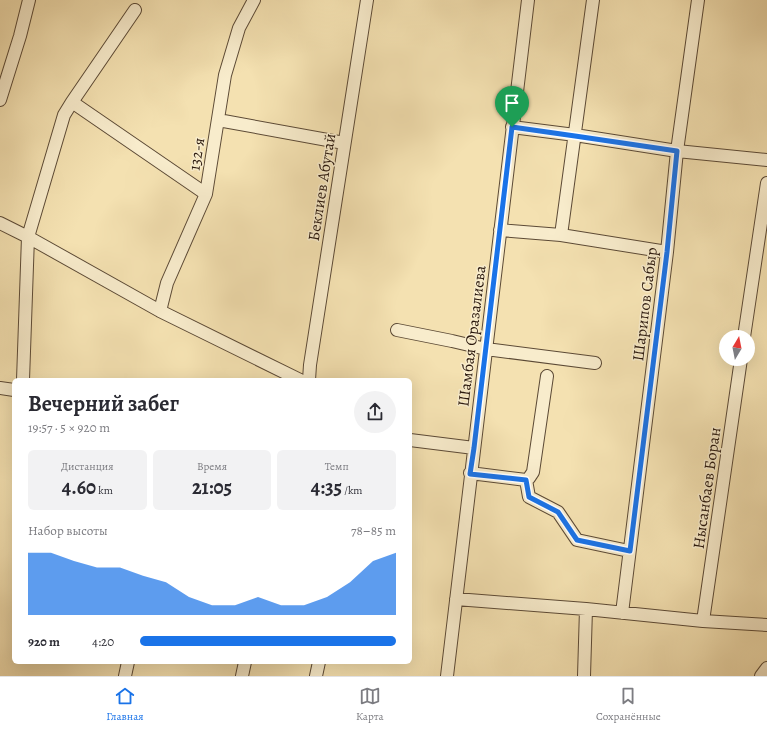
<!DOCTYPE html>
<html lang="ru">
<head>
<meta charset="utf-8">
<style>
  :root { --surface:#fff; --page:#f2f2f3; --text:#2b2b33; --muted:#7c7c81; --line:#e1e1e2; --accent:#1a73e8 }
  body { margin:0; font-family:Alegreya,serif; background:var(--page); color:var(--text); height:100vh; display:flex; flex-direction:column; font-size:15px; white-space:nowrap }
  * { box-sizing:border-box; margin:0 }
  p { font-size:13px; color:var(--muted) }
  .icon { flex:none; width:22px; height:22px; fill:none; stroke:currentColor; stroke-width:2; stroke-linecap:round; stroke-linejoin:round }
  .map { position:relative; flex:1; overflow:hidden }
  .sheet { position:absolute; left:12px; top:378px; width:400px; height:286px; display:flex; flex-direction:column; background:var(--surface); border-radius:6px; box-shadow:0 4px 16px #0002 }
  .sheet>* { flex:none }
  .needle { width:26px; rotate:10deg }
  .controls { position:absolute; left:719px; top:330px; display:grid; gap:8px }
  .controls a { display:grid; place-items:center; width:36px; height:36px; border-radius:50%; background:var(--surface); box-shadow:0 4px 16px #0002; font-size:20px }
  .pin { position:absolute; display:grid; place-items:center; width:34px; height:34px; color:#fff; margin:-41px -17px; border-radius:50% 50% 50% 0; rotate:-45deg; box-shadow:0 0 4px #0007 }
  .pin .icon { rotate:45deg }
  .round { display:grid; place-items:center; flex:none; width:42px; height:42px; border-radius:21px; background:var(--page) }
  .overview { display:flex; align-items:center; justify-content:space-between; height:68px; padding:0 16px }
  h1 { font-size:22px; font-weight:700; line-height:30px }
  .figures { display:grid; grid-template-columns:repeat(3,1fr); gap:6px; height:68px; padding:4px 16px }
  .figures div { display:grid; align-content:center; border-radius:6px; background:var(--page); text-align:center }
  .figures b { font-size:20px; font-weight:700 }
  .figures small { font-size:11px; font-weight:400 }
  .figures p { font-size:11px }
  .chart { height:112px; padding:8px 16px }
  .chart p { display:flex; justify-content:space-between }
  .chart svg { width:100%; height:72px; margin-top:4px; fill:var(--accent); opacity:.7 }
  ul { padding:0 16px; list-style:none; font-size:13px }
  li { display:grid; grid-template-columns:64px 48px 1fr; align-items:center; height:30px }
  li i { height:10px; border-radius:5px; background:var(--accent) }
  .dock { display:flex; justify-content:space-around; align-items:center; height:56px; border-top:1px solid var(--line); background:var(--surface); font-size:11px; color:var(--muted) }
  .dock a { display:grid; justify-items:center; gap:2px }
  .dock .active { color:var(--accent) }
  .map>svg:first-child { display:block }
</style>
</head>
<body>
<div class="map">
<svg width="767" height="676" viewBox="0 0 767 676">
  <rect width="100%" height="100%" fill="#f4e1b1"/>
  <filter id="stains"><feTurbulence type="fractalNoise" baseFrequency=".005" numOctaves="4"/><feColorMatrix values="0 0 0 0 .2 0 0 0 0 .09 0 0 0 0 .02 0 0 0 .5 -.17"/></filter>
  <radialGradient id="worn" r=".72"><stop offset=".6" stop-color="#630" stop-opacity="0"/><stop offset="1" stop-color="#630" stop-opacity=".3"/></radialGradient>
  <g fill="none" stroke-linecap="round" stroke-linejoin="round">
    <!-- minor casing -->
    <g stroke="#5c4a36" stroke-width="14">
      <path id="minor" d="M0,100L20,36L29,0
        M72,102L206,194
        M218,120L344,143
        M512,127L575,135L677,151L767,160
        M0,223L28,237L160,311L300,380
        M500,230L561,235L667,252
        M561,235L593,0
        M160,311L167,283L206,194L225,75L239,28L254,0
        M397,330L452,341L486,349L595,363
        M744,337L767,183
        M23,380L28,237L64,115L72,102L135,10
        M309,380L310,365L367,0
        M0,388L14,390
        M410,440L474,448
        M470,473L526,480L529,497L558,512L577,540L629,551
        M526,480L529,478L533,472L547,376
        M456,599L586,609L703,621L767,625
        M622,613L667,252L677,151L698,0
        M703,621L741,359
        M125,676L128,662
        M242,676L245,662
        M316,676L319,662
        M447,676L528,0
        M584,676L586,609
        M761,676L767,668"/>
    </g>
    <!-- minor -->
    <use href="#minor" stroke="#f8eccc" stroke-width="12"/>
  </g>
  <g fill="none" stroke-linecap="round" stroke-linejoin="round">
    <!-- route casing -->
    <g stroke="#fff" stroke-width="8">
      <path id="route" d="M512,127L575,136L677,151L667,252L630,551L577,540L558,512L529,497L526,480L470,474L474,448Z"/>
    </g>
    <!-- route -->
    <use href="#route" stroke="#1a73e8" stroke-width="5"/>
  </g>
  <g text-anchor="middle" stroke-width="3" stroke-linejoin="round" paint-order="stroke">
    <!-- street labels -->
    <g font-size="16" fill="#2a180d" stroke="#f8eccc">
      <text transform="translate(196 154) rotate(-81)" y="6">132-я</text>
      <text transform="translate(321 187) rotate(-81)" y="6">Беклиев Абутай</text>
      <text transform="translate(644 304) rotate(-83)" y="6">Шарипов Сабыр</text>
      <text transform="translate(471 336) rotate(-83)" y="6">Шамбая Оразалиева</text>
      <text transform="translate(706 488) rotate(-82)" y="6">Нысанбаев Боран</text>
    </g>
  </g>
  <rect width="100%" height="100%" filter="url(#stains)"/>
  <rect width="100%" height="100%" fill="url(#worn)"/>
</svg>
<div class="controls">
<a><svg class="needle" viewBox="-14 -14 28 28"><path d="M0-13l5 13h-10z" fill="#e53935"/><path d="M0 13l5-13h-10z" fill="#7c7c81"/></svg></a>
</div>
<div class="pin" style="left:512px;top:127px;background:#1e9e55"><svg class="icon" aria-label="arrive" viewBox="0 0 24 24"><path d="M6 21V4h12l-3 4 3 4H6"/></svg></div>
<section class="sheet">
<div class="overview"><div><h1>Вечерний забег</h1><p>19:57 · 5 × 920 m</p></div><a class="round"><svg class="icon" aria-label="share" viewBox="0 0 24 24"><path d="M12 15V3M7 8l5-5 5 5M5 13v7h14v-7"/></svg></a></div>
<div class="figures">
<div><p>Дистанция</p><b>4.60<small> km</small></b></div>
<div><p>Время</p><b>21:05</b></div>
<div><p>Темп</p><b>4:35<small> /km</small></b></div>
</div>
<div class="chart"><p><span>Набор высоты</span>78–85 m</p>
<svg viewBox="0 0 160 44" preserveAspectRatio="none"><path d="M0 44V6L10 6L20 11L30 15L40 15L50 20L60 24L70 33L80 38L90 38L100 33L110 38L120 38L130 33L140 24L150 11L160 6V44z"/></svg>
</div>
<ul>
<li><b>920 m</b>4:20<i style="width:100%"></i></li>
</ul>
</section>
</div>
<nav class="dock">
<a class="active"><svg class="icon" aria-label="home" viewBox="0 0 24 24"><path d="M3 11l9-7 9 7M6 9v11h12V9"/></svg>Главная</a>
<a><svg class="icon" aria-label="map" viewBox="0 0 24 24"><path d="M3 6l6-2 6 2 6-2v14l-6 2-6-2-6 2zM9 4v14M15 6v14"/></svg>Карта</a>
<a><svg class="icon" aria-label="saved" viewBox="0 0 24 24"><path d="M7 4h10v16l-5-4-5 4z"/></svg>Сохранённые</a>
</nav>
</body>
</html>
